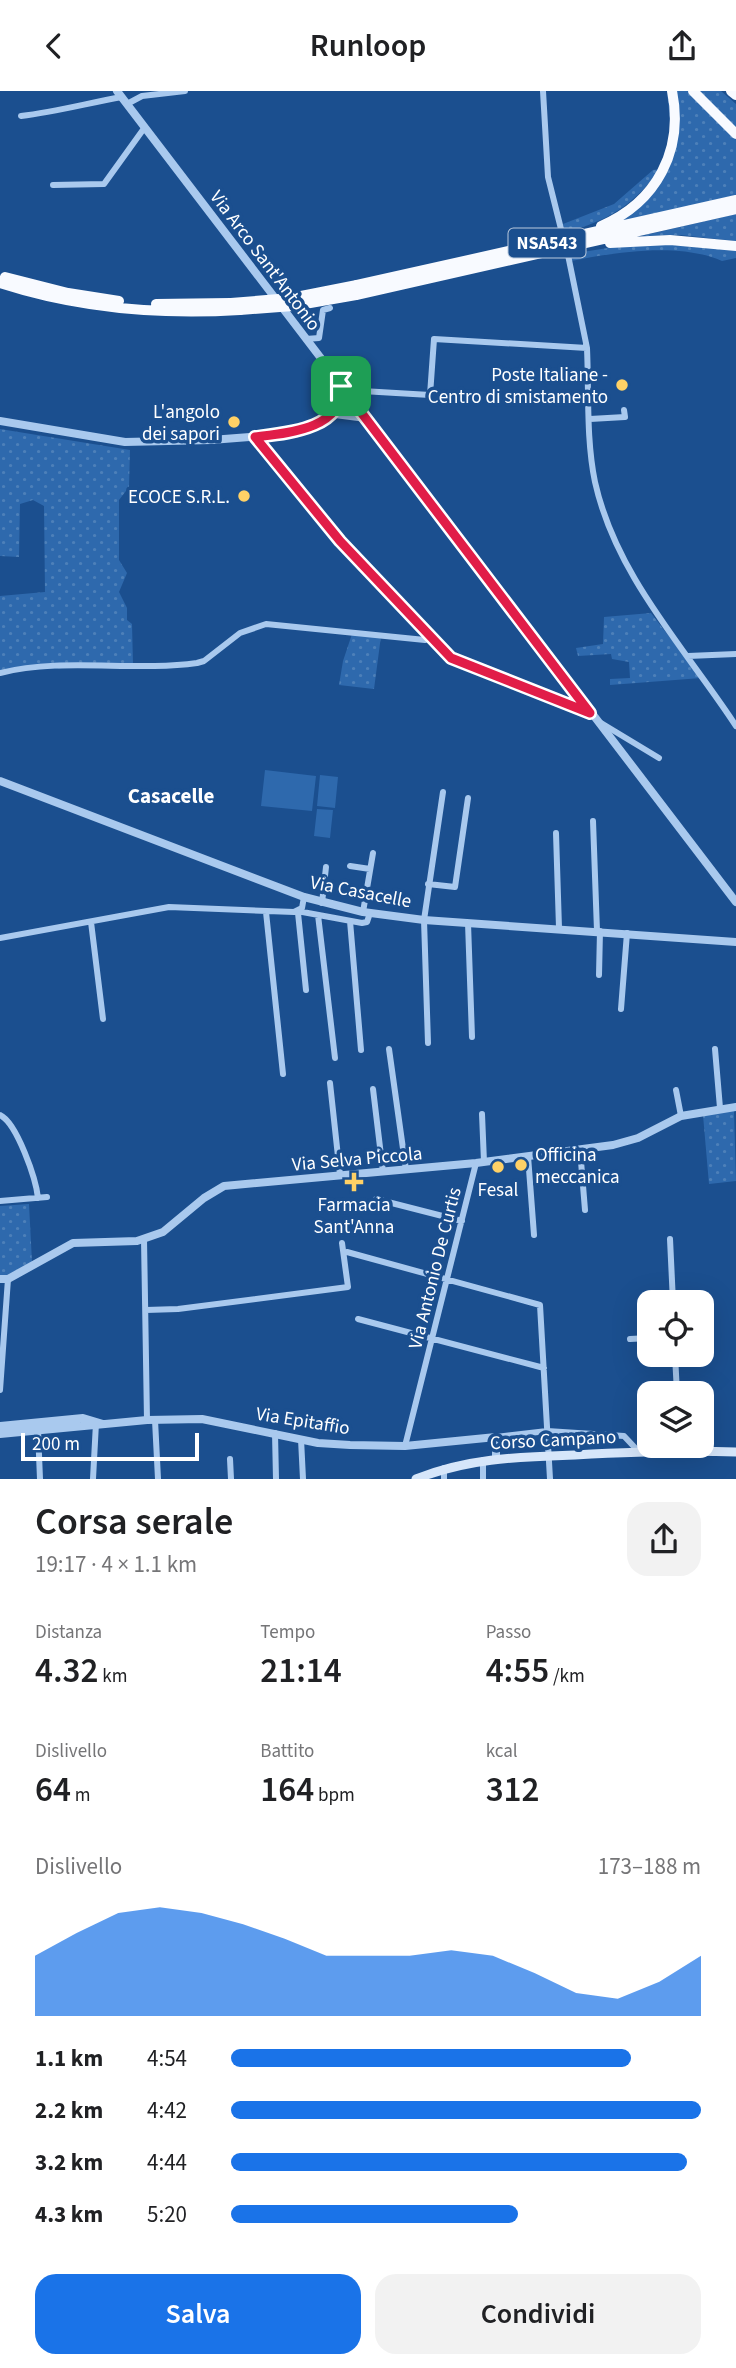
<!DOCTYPE html>
<html lang="it">
<head>
<meta charset="utf-8">
<style>
  :root { --surface:#fff; --page:#f2f2f2; --text:#202124; --muted:#757577; --accent:#1a73e8 }
  body { margin:0; font-family:"Source Sans 3",sans-serif; background:var(--page); color:var(--text); height:100vh; display:flex; flex-direction:column; font-size:26px; white-space:nowrap }
  * { box-sizing:border-box; margin:0 }
  p { font-size:23px; color:var(--muted) }
  .icon { flex:none; width:38px; height:38px; fill:none; stroke:currentColor; stroke-width:2; stroke-linecap:round; stroke-linejoin:round }
  .map { position:relative; height:1388px; overflow:hidden }
  .side { display:flex; flex-direction:column; background:var(--surface); flex:1 }
  .side>* { flex:none }
  .buttons { position:absolute; left:637px; top:1199px; display:grid; gap:14px }
  .buttons a { display:grid; place-items:center; width:77px; height:77px; border-radius:14px; background:var(--surface); box-shadow:0 7px 28px #0002; font-size:35px }
  .scale { position:absolute; left:21px; bottom:18px; width:178px; box-sizing:border-box; padding-left:7px; border:4px solid #fff; border-top:0; font-size:19px; line-height:24px; white-space:nowrap; color:#fff; -webkit-text-stroke:5px #1b4f8f; paint-order:stroke }
  .pin { position:absolute; display:grid; place-items:center; width:60px; height:60px; color:#fff; margin:-30px; border-radius:14px; box-shadow:0 4px 10px #0006 }
  .round { display:grid; place-items:center; flex:none; width:74px; height:74px; border-radius:21px; background:var(--page) }
  .head { display:flex; align-items:center; justify-content:space-between; height:119px; padding:0 35px }
  h1 { font-size:38px; font-weight:600; line-height:52px }
  .stats { display:grid; grid-template-columns:repeat(3,1fr); gap:10px; height:119px; padding:7px 35px }
  .stats div { display:grid; align-content:center }
  .stats b { font-size:35px; font-weight:600 }
  .stats small { font-size:19px; font-weight:400 }
  .stats p { font-size:19px }
  .chart { height:196px; padding:14px 35px }
  .chart p { display:flex; justify-content:space-between }
  .chart svg { width:100%; height:126px; margin-top:7px; fill:var(--accent); opacity:.7 }
  .action { display:flex; gap:14px; margin-top:auto; padding:14px 35px }
  .action a { flex:1; height:80px; border-radius:21px; background:var(--accent); color:#fff; font-size:28px; font-weight:600; line-height:80px; text-align:center }
  .action a+a { background:var(--page); color:var(--text) }
  ul { padding:0 35px; list-style:none; font-size:23px }
  li { display:grid; grid-template-columns:112px 84px 1fr; align-items:center; height:52px }
  li i { height:18px; border-radius:9px; background:var(--accent) }
  header { display:flex; justify-content:space-between; align-items:center; height:91px; padding:0 35px; background:var(--surface); font-size:32px; font-weight:600 }
  .map>svg:first-child { display:block }
</style>
</head>
<body>
<header><svg class="icon" aria-label="back" viewBox="0 0 24 24"><path d="M15 5l-7 7 7 7"/></svg>Runloop<svg class="icon" aria-label="share" viewBox="0 0 24 24"><path d="M12 15V3M7 8l5-5 5 5M5 13v7h14v-7"/></svg></header>
<div class="map">
<svg width="736" height="1388" viewBox="0 0 736 1388">
  <defs>
    <pattern id="grass-dots" width="8" height="8" patternUnits="userSpaceOnUse" patternTransform="scale(1.75)"><rect width="8" height="8" fill="#2e69ad"/><path d="M2 2h.1M6 6h.1" fill="none" stroke="#4d80b9" stroke-width="1.8" stroke-linecap="round"/></pattern>
  </defs>
  <rect width="100%" height="100%" fill="#1b4f8f"/>
  <!-- grass -->
  <path fill="url(#grass-dots)" d="M667,0H721L736,13V104L620,131L650,105L667,82L660,78C635,113 607,131 565,141L563,133L614,113L653,79L660,78L671,40Z
    M736,123V150L680,144L641,145Z
    M639,152L736,158V167L722,170C679,151 617,161 571,170L570,163Z
    M0,338L130,359L129,396L119,409V469L127,482L119,501L127,517V529L132,533L133,574L0,580V505L45,501L44,415L33,409L20,413L19,466L0,465Z
    M651,522L701,587L610,594V588L630,587L629,571L612,568L611,563L578,565L576,557L603,553L604,526Z
    M352,543L381,545L374,598L339,594L343,570Z
    M734,1020L736,1090L709,1093L703,1024Z
    M29,1113L32,1171L7,1184H0V1115Z"/>
  <!-- pitch -->
  <path fill="#2e69ad" d="M265,679L316,685L312,720L261,715Z
    M320,684L338,686L335,717L317,715Z
    M317,718L333,719L330,747L314,745Z"/>
  <g fill="none" stroke-linecap="round" stroke-linejoin="round">
    <!-- minor -->
    <path stroke="#a9c9ee" stroke-width="6" d="M543,0L548,86L562,142
      M127,13L142,5L185,0
      M21,25C56,21 88,12 122,6
      M53,94L104,93L145,36
      M568,164L587,257
      M306,248L319,247L323,219L330,217
      M345,299L430,304L434,248L587,257C589,301 586,348 595,391C616,485 685,557 736,635
      M590,328L625,326L624,319
      M255,346L340,450L451,567L590,622
      M688,565L736,563
      M0,582C63,566 133,581 197,572L204,570L240,542L266,533L425,549L432,546
      M601,632L659,667
      M593,730L597,840
      M556,742L559,837
      M350,775L370,778
      M428,793L455,796L468,707
      M322,812L326,776
      M297,820L362,832L367,831L370,822
      M266,821L283,983
      M363,821L373,762
      M298,822L306,899
      M318,824L335,967
      M350,830L361,959
      M91,831L103,928
      M468,832L472,946
      M0,847L169,816L294,821L302,817L304,806
      M599,884L600,840
      M621,918L627,842
      M428,952L424,829L443,701
      M389,958L406,1079
      M715,958L720,1017
      M330,992L340,1084
      M373,998L383,1081
      M676,999L681,1025
      M482,1023L484,1071
      M0,1024C17,1032 36,1088 38,1107
      M580,1058L585,1119
      M528,1065L534,1144
      M376,1108L462,1130
      M0,1110L47,1106
      M144,1148L147,1329
      M670,1148L673,1211
      M347,1161L540,1214L550,1388
      M146,1219L178,1218L348,1196L342,1152
      M358,1228L544,1277
      M630,1248L649,1247
      M675,1264L677,1302
      M0,1299L8,1188
      M155,1329L158,1388
      M38,1339L40,1388
      M275,1342L276,1388
      M496,1346L547,1340L624,1345L639,1361
      M301,1348L303,1388
      M405,1355L476,1072
      M230,1368L231,1388
      M444,1377V1388
      M93,1388L96,1332
      M483,1388V1369"/>
    <!-- tertiary -->
    <path stroke="#a9c9ee" stroke-width="8" d="M117,0L736,811
      M335,323L366,327
      M0,330L125,351L211,349L286,343L311,334L349,312H355
      M0,690L304,806L363,821L424,829L736,851
      M0,1188H8L73,1152L137,1150L163,1141L204,1107L224,1095L476,1072L613,1054L638,1047L681,1025L736,1016
      M0,1335L83,1327L103,1333
      M0,1343L147,1329L202,1328L318,1352L350,1354L405,1355L496,1346V1367"/>
    <!-- secondary -->
    <path stroke="#d6e6fa" stroke-width="9" d="M416,1388C468,1367 519,1366 575,1364C629,1361 682,1359 736,1361"/>
    <!-- trunk -->
    <path stroke="#f8faff" stroke-width="10" d="M693,0L736,43
      M731,0L736,4
      M601,135C657,111 684,59 672,0
      M610,152L670,149L736,155
      M5,186L68,202L119,210
      M0,192C77,217 159,224 240,219
      M357,194L736,109
      M356,204L736,118
      M156,213L231,212"/>
    <!-- trunk-bridge -->
    <path stroke="#f8faff" stroke-width="10" d="M231,212L291,207L357,194
      M240,219L293,215L356,204"/>
  </g>
  <g fill="none" stroke-linecap="round" stroke-linejoin="round">
    <!-- route casing -->
    <g stroke="#fff" stroke-width="14">
      <path id="route" d="M341,295L590,622L451,567L340,450L255,346C288,342 344,338 341,295Z"/>
    </g>
    <!-- route -->
    <use href="#route" stroke="#e11d48" stroke-width="9"/>
  </g>
  <!-- markers -->
  <g fill="#ffd166" stroke="#1b4f8f" stroke-width="2.5">
    <circle cx="622" cy="294" r="7"/>
    <circle cx="234" cy="331" r="7"/>
    <circle cx="244" cy="405" r="7"/>
    <circle cx="521" cy="1074" r="7"/>
    <circle cx="498" cy="1076" r="7"/>
    <path d="M350.5 1080.5h7v7h7v7h-7v7h-7v-7h-7v-7h7z"/>
  </g>
  <g text-anchor="middle" stroke-width="7" stroke-linejoin="round" paint-order="stroke">
    <!-- shield labels -->
    <rect fill="#1b4f8f" stroke="#bbcadd" stroke-width="2" x="508.5" y="137.5" width="77" height="29" rx="5"/>
    <g font-size="18" font-weight="bold" fill="#fff">
      <text x="547" y="158">NSA543</text>
    </g>
    <!-- street labels -->
    <g font-size="19" fill="#fff" stroke="#1b4f8f">
      <text transform="translate(266 169) rotate(53)" y="7">Via Arco Sant'Antonio</text>
      <text transform="translate(361 800) rotate(11)" y="7">Via Casacelle</text>
      <text transform="translate(357 1067) rotate(-5)" y="7">Via Selva Piccola</text>
      <text transform="translate(434 1177) rotate(-76)" y="7">Via Antonio De Curtis</text>
      <text transform="translate(303 1329) rotate(9)" y="7">Via Epitaffio</text>
      <text transform="translate(553 1348) rotate(-3)" y="7">Corso Campano</text>
    </g>
    <!-- poi labels -->
    <g font-size="19" fill="#fff" stroke="#1b4f8f" text-anchor="end">
      <text x="608" y="290">Poste Italiane -<tspan x="608" dy="22">Centro di smistamento</tspan></text>
      <text x="220" y="327">L'angolo<tspan x="220" dy="22">dei sapori</tspan></text>
      <text x="230" y="412">ECOCE S.R.L.</text>
      <text x="535" y="1070" text-anchor="start">Officina<tspan x="535" dy="22">meccanica</tspan></text>
      <text x="498" y="1105" text-anchor="middle">Fesal</text>
      <text x="354" y="1120" text-anchor="middle">Farmacia<tspan x="354" dy="22">Sant'Anna</tspan></text>
    </g>
    <!-- neighbourhood labels -->
    <g font-size="21" font-weight="bold" fill="#fff" stroke="#1b4f8f">
      <text x="171" y="712">Casacelle</text>
    </g>
  </g>
</svg>
<div class="buttons">
<a><svg class="icon" aria-label="locate" viewBox="0 0 24 24"><circle cx="12" cy="12" r="6"/><path d="M12 2v4M12 18v4M2 12h4M18 12h4"/></svg></a>
<a><svg class="icon" aria-label="layers" viewBox="0 0 24 24"><path d="M12 4l9 5-9 5-9-5zM3 14l9 5 9-5"/></svg></a>
</div>
<div class="scale">200 m</div>
<div class="pin" style="left:341px;top:295px;background:#1e9e55"><svg class="icon" aria-label="arrive" viewBox="0 0 24 24"><path d="M6 21V4h12l-3 4 3 4H6"/></svg></div>
</div>
<section class="side">
<div class="head"><div><h1>Corsa serale</h1><p>19:17 · 4 × 1.1 km</p></div><a class="round"><svg class="icon" aria-label="share" viewBox="0 0 24 24"><path d="M12 15V3M7 8l5-5 5 5M5 13v7h14v-7"/></svg></a></div>
<div class="stats">
<div><p>Distanza</p><b>4.32<small> km</small></b></div>
<div><p>Tempo</p><b>21:14</b></div>
<div><p>Passo</p><b>4:55<small> /km</small></b></div>
</div>
<div class="stats">
<div><p>Dislivello</p><b>64<small> m</small></b></div>
<div><p>Battito</p><b>164<small> bpm</small></b></div>
<div><p>kcal</p><b>312</b></div>
</div>
<div class="chart"><p><span>Dislivello</span>173–188 m</p>
<svg viewBox="0 0 160 44" preserveAspectRatio="none"><path d="M0 44V23L10 15L20 8L30 6L40 8L50 12L60 17L70 23L80 23L90 23L100 21L110 23L120 29L130 36L140 38L150 32L160 23V44z"/></svg>
</div>
<ul>
<li><b>1.1 km</b>4:54<i style="width:85%"></i></li>
<li><b>2.2 km</b>4:42<i style="width:100%"></i></li>
<li><b>3.2 km</b>4:44<i style="width:97%"></i></li>
<li><b>4.3 km</b>5:20<i style="width:61%"></i></li>
</ul>
<div class="action"><a>Salva</a><a>Condividi</a></div>
</section>
</body>
</html>
